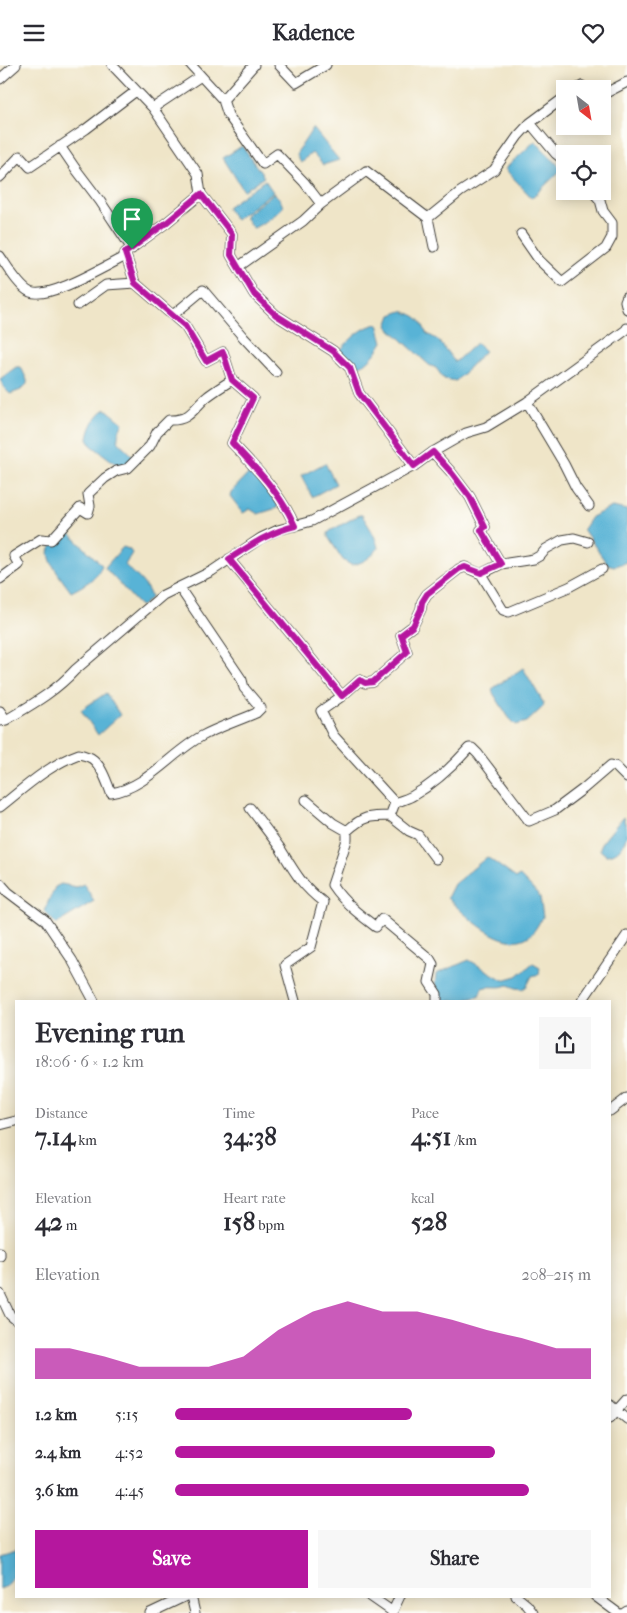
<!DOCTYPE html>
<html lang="en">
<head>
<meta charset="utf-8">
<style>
  :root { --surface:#fff; --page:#f7f7f7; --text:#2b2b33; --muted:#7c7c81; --accent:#b5179e }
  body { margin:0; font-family:"IM FELL French Canon",serif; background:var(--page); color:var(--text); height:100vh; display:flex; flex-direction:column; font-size:19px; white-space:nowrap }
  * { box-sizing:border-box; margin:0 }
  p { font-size:16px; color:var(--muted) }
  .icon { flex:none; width:28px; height:28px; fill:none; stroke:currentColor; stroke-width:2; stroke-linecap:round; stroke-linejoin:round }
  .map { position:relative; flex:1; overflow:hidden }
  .panel { position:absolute; left:15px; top:935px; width:596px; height:598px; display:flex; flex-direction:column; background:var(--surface); border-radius:0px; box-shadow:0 2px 12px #0003 }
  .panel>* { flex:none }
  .needle { width:32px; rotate:149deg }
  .fabs { position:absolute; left:556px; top:15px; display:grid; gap:10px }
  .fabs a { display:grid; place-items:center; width:55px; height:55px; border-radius:0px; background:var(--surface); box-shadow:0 2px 12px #0003; font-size:25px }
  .pin { position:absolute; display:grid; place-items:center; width:42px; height:42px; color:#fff; margin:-51px -21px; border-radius:50% 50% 50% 0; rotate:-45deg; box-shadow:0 0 5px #0007 }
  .pin .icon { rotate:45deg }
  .round { display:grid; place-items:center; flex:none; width:52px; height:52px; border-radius:0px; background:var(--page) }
  .overview { display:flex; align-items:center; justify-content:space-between; height:85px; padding:0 20px }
  h1 { font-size:28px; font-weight:700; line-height:38px }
  .metrics { display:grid; grid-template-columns:repeat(3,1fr); gap:8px; height:85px; padding:5px 20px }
  .metrics div { display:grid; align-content:center }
  .metrics b { font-size:25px; font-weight:700 }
  .metrics small { font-size:14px; font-weight:400 }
  .metrics p { font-size:14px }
  .chart { height:140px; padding:10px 20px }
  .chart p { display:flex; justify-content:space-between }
  .chart svg { width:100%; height:90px; margin-top:5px; fill:var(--accent); opacity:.7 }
  .cta { display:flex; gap:10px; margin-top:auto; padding:10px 20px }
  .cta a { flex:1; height:58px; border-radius:0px; background:var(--accent); color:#fff; font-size:20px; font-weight:700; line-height:58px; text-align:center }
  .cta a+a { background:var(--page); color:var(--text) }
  ul { padding:0 20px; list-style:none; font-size:16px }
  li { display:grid; grid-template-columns:80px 60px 1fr; align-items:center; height:38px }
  li i { height:12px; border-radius:6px; background:var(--accent) }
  header { display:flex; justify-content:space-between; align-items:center; height:65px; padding:0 20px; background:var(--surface); font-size:22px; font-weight:700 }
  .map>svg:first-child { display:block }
</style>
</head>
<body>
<header><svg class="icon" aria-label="menu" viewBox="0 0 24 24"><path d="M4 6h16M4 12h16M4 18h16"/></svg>Kadence<svg class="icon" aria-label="heart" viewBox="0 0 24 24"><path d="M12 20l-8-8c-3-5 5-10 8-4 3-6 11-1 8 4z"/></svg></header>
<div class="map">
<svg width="627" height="1548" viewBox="0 0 627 1548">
  <rect width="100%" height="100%" fill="#fdfcf7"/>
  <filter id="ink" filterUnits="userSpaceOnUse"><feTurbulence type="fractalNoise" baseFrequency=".02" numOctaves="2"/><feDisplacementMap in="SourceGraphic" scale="10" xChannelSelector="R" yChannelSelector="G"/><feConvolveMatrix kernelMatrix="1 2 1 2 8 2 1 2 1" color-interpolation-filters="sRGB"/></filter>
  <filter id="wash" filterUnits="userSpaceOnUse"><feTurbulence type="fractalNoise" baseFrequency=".0096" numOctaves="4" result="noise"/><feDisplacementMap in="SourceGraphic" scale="20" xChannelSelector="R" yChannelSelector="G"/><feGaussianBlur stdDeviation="1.12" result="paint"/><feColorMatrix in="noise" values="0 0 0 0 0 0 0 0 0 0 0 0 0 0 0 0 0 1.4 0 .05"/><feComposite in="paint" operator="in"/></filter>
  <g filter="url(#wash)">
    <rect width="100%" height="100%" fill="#efe5c8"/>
    <!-- water -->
    <path fill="#59b3d6" stroke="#3a6879" d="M313,63L339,95L323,100L312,88L300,97L296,89Z
      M535,76L562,104L532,133L505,104Z
      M242,81L264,112L244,126L223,93Z
      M265,115L273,127L235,155L227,142Z
      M274,128L280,134L283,142C275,151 265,157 254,163L252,162L245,152L248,148Z
      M402,246C417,251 421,253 426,268L438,275L455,297L476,278L485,286L456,316L444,314L436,303L429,300L387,261L391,250Z
      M378,259L383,277C376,288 367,302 353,302L339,286C350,275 362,261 378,259Z
      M16,302H21L27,315V319L21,325L10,329L4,323L0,314Z
      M106,344L123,358C111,381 122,376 133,392L127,400L119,401L116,399L91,380L88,374C89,364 96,349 106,344Z
      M325,398L336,419L312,432L301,411Z
      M252,405H253L278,440L277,443L258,449L250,444L243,448L230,431L231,427Z
      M612,442L627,445V497L614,501L607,499L583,464L591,452Z
      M359,450H362C368,460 376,471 378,483C373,492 361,499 351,500L343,495L328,472V468L330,466Z
      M66,465L102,500C98,513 83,521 71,527C65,518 45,495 50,484C53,477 61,471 66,465Z
      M123,482L129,484L132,488L125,500C134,509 148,519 151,533L142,541L139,540L105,503L106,501Z
      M523,603L543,637L544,641L527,657L516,660L509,653L493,628L492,624Z
      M106,628L120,650L98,670L81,645Z
      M623,752C624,756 626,760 627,764C627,778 619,790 606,790L600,785L601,779Z
      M487,792L516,813L520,811L540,832L543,852C539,857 535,867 529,871C503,889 465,849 447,833L454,819Z
      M61,819L76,822L84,819L94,836L56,859L44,846L55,822Z
      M469,895L503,915L517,911L533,898L540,902L539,909L532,911L527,921L523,924L516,923L508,920C500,924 491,920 482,923L479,931L468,933L463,936H443L435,919L436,909Z
      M16,1484V1507L6,1521L0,1524V1489Z"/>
  </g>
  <g filter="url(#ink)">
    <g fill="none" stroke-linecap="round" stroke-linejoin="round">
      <!-- minor casing -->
      <g stroke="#3c3a36" stroke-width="11">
        <path id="minor" d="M112,0L153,43L198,109L201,129L232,169L231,190L254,229L276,250L333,286L350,303L359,328L414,401
          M191,0L201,11
          M279,0L296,18L326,0
          M0,14L16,0
          M577,24L582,21L585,24
          M602,30L627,17
          M223,35L228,50L263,99L277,89L304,117L321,139
          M153,43L201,11L223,35L254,0
          M530,58L556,89L565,96
          M60,81L75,103L100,136L132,184
          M0,112L20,91L30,102L86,64L136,26
          M201,129L166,158L125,188L135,218L185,261L206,296L223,287L232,315L253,333L232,378C256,403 281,429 295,461
          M521,169L539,195L562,217L606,183L612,172V158L603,146L600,135L592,126
          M434,182L428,153L460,127L494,105L518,71L530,58L565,32
          M0,191C7,201 19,222 30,227C50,235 107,200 126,191
          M238,202L303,156L321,139L366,106L428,153
          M627,231L625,236L627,244
          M78,240L106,220L135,218
          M173,250L203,225L244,273L276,307
          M527,337L564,399L576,423L589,441
          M433,387L451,407L470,432L485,462L481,465L501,499
          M229,494L342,631L321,646L333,670L395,738
          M481,509L503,545L509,547L569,522L602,504
          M0,514L19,500L14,491L41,474L51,475L80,443L88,448L90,441L88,429L105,413L116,406L128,403L150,381L157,367L169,355C191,356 194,342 208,331C216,325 224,320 232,315
          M342,631L360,615L365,618L373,617L407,587L401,570L413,561L421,544L422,537L427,529L459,504L465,502L481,509L501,499L534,494L541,490L546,484L562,475L574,473L588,477
          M0,646L6,655
          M0,656L6,655C31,640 55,627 75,605L163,530L212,506L261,473L278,465L312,456L414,401L433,387L466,368L486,362L527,337L626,265L627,263
          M306,735L333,758L347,766C363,751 369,751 390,751
          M0,742C24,723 50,699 79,689C83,690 87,691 91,693C101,699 107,717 111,728C146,723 172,687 202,671C219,662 238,656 256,648L261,643L244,623L242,615L179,522
          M250,743C260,756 270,769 280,783C294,806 301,820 323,837L311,882L285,900L295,936
          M347,766V775L332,820C344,838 360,850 376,862L382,854L430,894L433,899L429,917L437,929V936
          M436,794L418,770L409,766L390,751L395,738C401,735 408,734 414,730C435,718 453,701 469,683H472L478,689L529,756L555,745L583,724L611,700L615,701L627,713
          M0,818L8,827L45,855L72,895L94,936
          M582,936L627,870
          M610,1046L627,1033
          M0,1060L16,1056
          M0,1187V1191
          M0,1229L10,1250L16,1255
          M610,1340L627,1354
          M610,1353L627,1334
          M191,1531L195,1548
          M370,1531L393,1547
          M516,1531L527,1540L533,1548
          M595,1531L618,1548
          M150,1548L186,1531
          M392,1548L400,1531
          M624,1548L627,1546"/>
      </g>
      <!-- minor -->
      <use href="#minor" stroke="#fff" stroke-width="9"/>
    </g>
  </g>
  <g fill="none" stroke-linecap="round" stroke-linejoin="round" filter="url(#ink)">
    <!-- route casing -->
    <g stroke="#fff" stroke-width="10">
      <path id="route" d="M201,129L232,169L231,190L254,229L276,250L333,286L350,303L359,328L414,401L433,387L451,407L470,432L485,462L481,465L501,499L481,508L465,502L459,504L427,529L422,537L421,544L413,561L401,570L407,587L373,617L365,618L360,615L342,631L229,494C251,480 270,467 295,461C281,429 256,403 232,378L253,333L232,315L223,287L206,296L185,261L135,218L125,188L166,158Z"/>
    </g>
    <!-- route -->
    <use href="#route" stroke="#b5179e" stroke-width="6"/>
  </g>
</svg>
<div class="fabs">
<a><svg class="needle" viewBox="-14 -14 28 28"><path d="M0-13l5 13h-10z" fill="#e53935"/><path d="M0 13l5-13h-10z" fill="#7c7c81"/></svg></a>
<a><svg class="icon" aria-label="locate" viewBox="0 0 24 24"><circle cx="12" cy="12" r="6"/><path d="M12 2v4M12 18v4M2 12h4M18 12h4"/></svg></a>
</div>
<div class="pin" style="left:132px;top:184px;background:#1e9e55"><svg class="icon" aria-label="arrive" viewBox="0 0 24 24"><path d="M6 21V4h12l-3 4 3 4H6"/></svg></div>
<section class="panel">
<div class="overview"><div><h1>Evening run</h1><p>18:06 · 6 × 1.2 km</p></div><a class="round"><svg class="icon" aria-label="share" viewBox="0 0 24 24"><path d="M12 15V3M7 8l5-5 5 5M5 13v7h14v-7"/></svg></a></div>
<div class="metrics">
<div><p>Distance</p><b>7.14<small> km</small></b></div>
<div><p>Time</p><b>34:38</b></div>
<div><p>Pace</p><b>4:51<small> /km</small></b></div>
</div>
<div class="metrics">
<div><p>Elevation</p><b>42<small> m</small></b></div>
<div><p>Heart rate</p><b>158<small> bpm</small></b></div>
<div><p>kcal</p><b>528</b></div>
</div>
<div class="chart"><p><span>Elevation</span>208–215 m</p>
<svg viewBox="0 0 160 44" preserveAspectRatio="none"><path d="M0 44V29L10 29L20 33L30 38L40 38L50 38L60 33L70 20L80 11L90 6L100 11L110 11L120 15L130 20L140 24L150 29L160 29V44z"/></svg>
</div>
<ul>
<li><b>1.2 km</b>5:15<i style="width:57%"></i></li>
<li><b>2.4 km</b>4:52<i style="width:77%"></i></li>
<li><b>3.6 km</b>4:45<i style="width:85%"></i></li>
</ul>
<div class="cta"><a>Save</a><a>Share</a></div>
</section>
</div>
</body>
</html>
